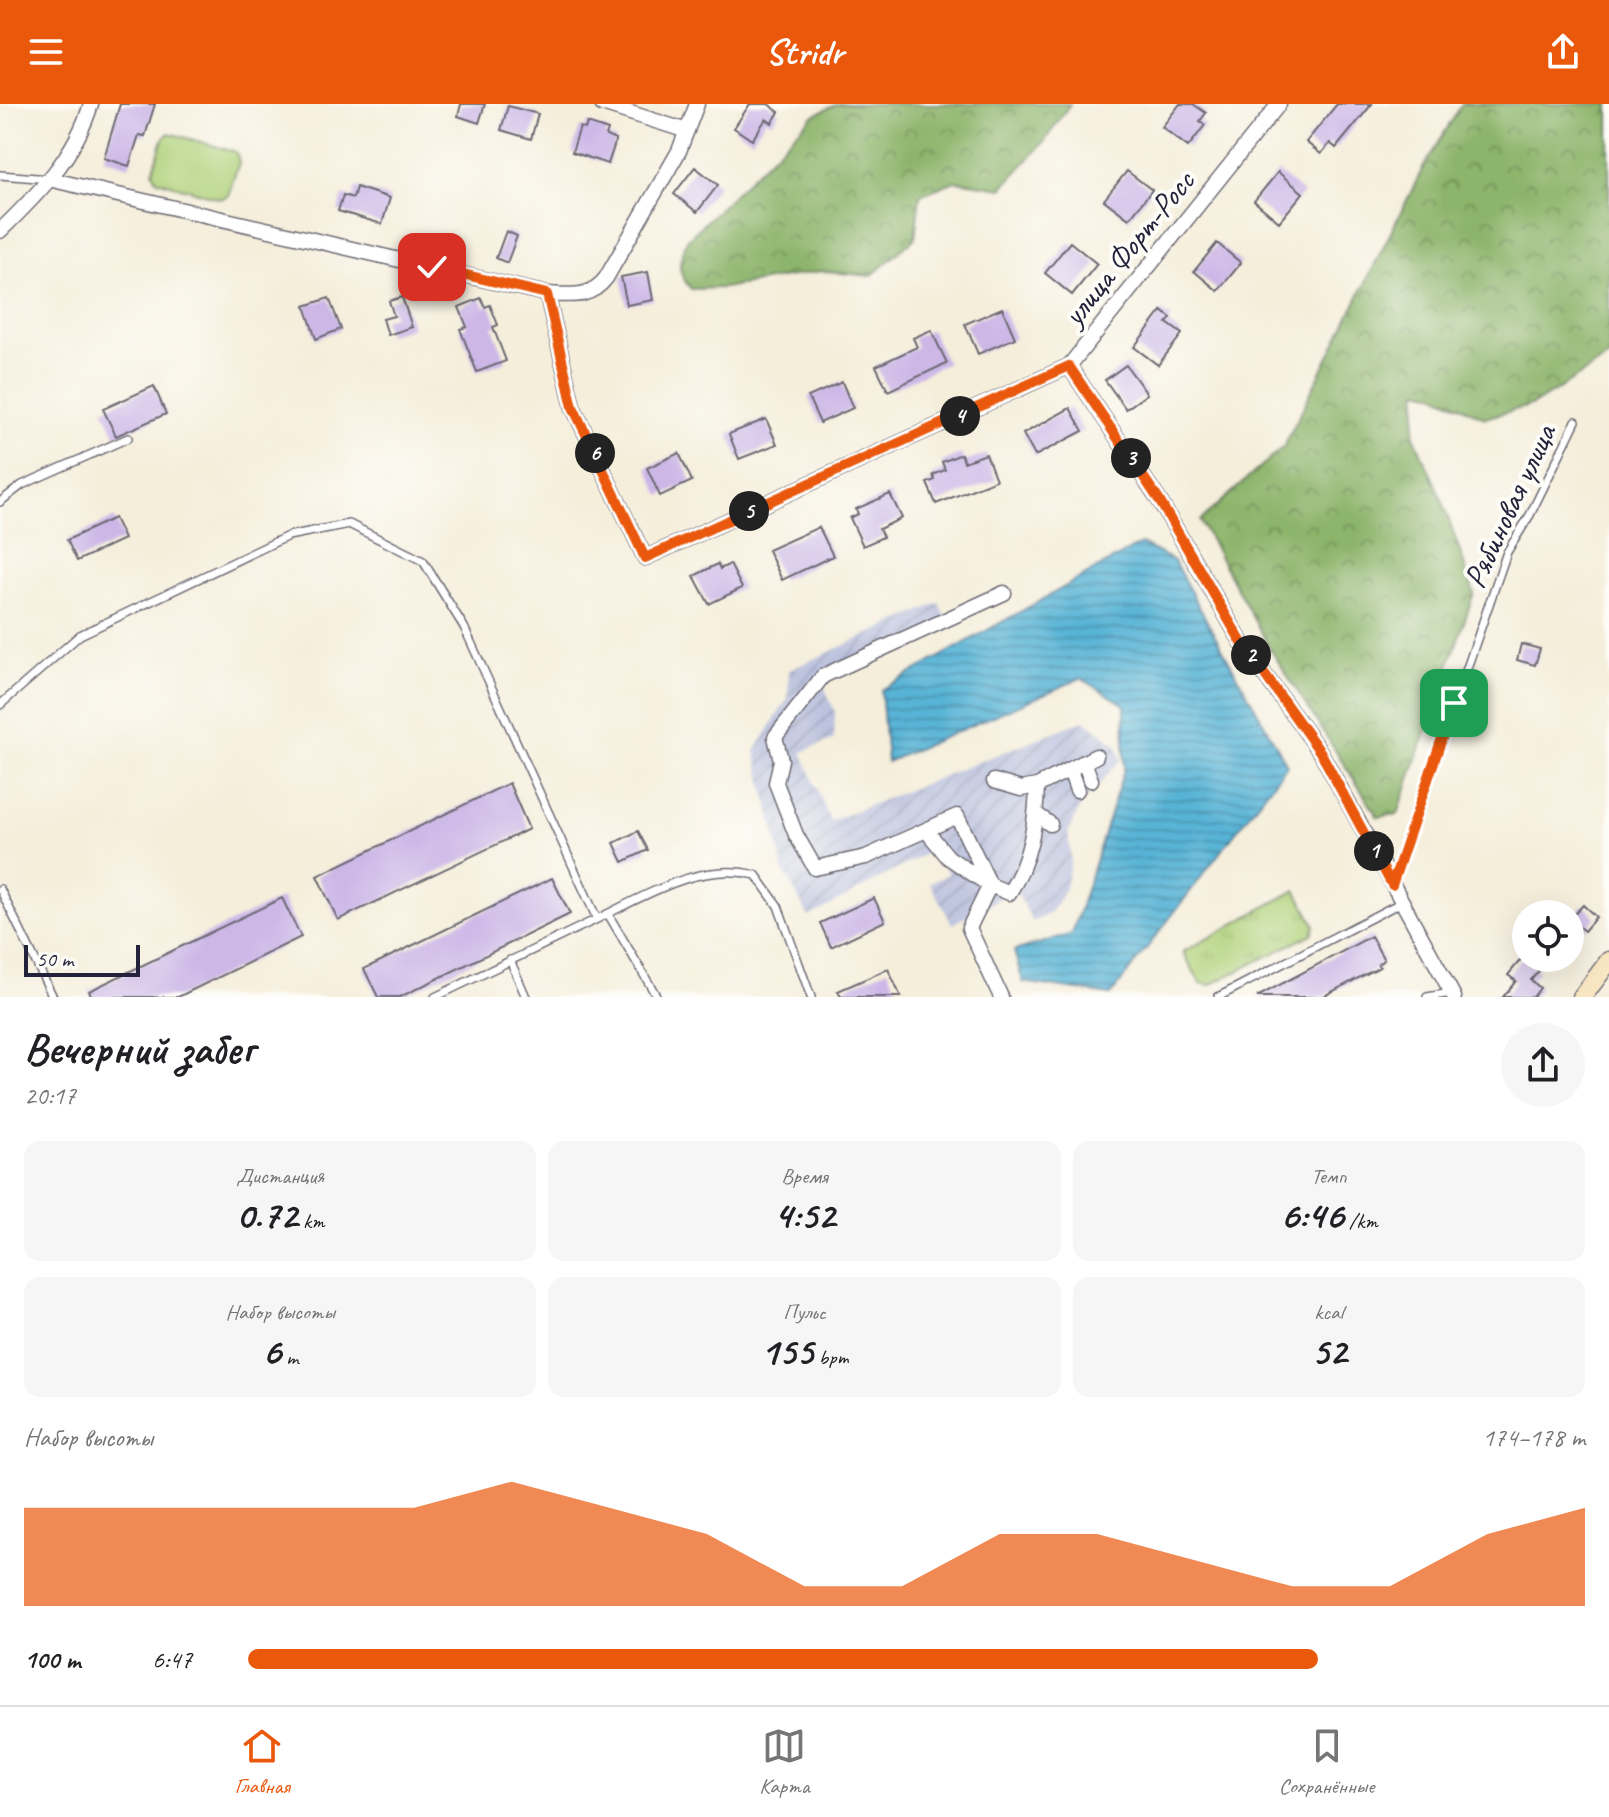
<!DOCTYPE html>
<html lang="ru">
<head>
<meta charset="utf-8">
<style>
  :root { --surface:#fff; --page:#f6f6f6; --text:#202124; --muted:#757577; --line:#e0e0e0; --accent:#ea580c }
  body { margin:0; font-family:Caveat,sans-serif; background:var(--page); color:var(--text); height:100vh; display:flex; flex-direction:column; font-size:30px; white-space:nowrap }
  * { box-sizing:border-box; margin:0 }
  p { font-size:26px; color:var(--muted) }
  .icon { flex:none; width:44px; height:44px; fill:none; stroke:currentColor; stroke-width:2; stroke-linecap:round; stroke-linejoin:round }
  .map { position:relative; height:893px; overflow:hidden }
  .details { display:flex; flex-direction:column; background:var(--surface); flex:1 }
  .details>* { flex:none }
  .fabs { position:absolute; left:1512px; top:796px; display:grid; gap:16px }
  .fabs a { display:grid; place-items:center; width:72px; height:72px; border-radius:50%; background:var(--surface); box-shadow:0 8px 32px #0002; font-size:40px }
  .scale { position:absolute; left:24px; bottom:20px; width:116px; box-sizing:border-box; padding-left:8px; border:4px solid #22223b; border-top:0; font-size:22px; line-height:28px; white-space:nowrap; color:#22223b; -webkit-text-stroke:6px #fdfcf7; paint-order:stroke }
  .pin { position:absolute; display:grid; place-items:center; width:68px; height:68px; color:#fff; margin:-34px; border-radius:16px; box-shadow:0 4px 12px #0006 }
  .km { position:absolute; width:40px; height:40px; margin:-20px; border-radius:50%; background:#222; color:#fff; font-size:22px; line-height:40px; text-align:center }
  .round { display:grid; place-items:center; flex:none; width:84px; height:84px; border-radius:42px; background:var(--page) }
  .headline { display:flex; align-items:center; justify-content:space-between; height:136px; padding:0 24px }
  h1 { font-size:44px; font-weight:700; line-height:60px }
  .figures { display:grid; grid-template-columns:repeat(3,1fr); gap:12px; height:136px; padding:8px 24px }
  .figures div { display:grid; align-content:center; border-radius:16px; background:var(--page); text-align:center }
  .figures b { font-size:40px; font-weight:700 }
  .figures small { font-size:22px; font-weight:400 }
  .figures p { font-size:22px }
  .chart { height:224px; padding:16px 24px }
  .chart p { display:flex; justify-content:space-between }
  .chart svg { width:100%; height:144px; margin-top:8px; fill:var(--accent); opacity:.7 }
  ul { padding:0 24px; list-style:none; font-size:26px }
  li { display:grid; grid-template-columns:128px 96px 1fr; align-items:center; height:60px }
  li i { height:20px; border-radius:10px; background:var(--accent) }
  header { display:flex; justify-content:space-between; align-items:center; height:104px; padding:0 24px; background:var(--accent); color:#fff; font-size:36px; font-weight:700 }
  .dock { display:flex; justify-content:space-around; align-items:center; height:112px; border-top:2px solid var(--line); background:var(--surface); font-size:22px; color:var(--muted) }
  .dock a { display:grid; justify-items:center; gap:4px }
  .dock .active { color:var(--accent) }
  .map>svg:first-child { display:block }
</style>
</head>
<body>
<header><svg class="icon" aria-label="menu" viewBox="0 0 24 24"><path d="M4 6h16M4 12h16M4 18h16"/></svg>Stridr<svg class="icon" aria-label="share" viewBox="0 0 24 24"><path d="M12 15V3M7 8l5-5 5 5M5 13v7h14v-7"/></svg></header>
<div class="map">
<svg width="1609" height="893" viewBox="0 0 1609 893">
  <defs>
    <pattern id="industrial-furrows" width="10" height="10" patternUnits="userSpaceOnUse" patternTransform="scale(2)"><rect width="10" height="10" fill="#bdc3de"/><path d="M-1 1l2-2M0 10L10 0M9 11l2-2" fill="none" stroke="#a2a7bf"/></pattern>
    <pattern id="grass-tufts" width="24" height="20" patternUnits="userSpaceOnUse" patternTransform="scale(2)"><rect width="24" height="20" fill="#b0d27b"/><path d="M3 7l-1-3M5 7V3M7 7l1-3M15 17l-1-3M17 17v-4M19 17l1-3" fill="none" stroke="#97b46b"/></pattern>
    <pattern id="forest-crowns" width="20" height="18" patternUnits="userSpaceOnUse" patternTransform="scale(2)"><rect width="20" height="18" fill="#8cb46b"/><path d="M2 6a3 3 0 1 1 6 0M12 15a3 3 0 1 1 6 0" fill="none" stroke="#729259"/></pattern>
    <pattern id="water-rules" width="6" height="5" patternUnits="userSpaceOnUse" patternTransform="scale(2)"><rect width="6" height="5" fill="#58b4d6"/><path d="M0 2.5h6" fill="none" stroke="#4892af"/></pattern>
  </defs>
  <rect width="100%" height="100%" fill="#fdfcf7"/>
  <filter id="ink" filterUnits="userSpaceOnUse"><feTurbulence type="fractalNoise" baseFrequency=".0125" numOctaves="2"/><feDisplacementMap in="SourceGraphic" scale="16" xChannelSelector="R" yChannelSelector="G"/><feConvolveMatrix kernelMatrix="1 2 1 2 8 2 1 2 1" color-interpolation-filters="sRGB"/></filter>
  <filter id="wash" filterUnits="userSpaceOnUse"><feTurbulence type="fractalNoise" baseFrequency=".006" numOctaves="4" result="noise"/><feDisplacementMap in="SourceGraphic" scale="32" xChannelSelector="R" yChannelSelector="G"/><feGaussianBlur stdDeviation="1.8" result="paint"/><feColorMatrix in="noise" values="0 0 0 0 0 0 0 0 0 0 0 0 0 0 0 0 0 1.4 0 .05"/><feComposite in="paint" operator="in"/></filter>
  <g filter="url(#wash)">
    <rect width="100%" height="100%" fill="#f5eedb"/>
    <!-- industrial -->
    <path fill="url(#industrial-furrows)" d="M939,499L948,518L821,575L835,608L834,635L802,648L830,717L1084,616L1116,640L1121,656L1082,699L1068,728L1071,757L1064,787L1051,808L1033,818L1015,786L952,820L930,779L948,770L934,745L809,813L784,768L755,647L788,594L789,566Z"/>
    <!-- grass -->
    <path fill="url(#grass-tufts)" stroke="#697a5b" stroke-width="2" d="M1296,786L1315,821L1312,830L1210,881L1200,879L1183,848Z"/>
    <!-- forest -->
    <path fill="url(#forest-crowns)" stroke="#576b53" stroke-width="2" d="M837,0H1070L1044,38L1002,84L955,77L920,91L915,134L871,172L821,167L723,184L691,185C675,167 679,157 687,136L814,11Z
      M1462,0H1609V253L1533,301L1485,314L1436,290L1418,286L1414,332L1443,398L1474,489L1398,710L1378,713L1269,543L1200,417L1284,342L1423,64Z"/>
    <!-- garden -->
    <path fill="#b0d27b" stroke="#697a5b" stroke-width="2" d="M169,29L236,48L239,58L228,92L221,95L157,76L153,68L163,35Z"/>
    <!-- water -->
    <path fill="url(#water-rules)" stroke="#3d6b88" stroke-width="2" d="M1141,440L1173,456L1287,661L1111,891L1023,878L1014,847L1072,830L1124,666L1125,601L1081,574L887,658L881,586Z"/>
    <g id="blocks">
      <!-- building -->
      <path fill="#ccb7e7" d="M120,0H155L145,32L139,31L129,62L104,54Z
        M461,0H485L479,19L458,12Z
        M750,0H768L779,8L772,19L766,15L752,36L734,24Z
        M1180,0H1193L1206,9L1200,17L1205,21L1188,43L1162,23Z
        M1337,0H1372L1336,44L1330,39L1321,50L1306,38Z
        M508,2L538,10L531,35L501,26Z
        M587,19L608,26L606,32L616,36L608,60L572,48L580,23L585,25Z
        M695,63L718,81L697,108L674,90Z
        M1127,67L1152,86L1129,115L1104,96Z
        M1278,68L1303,89L1279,118L1254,97Z
        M356,83L390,94L382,120L338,107L343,91L353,94Z
        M506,127L517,132L507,159L496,154Z
        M1070,138L1097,160L1072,191L1045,169Z
        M1217,139L1241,159L1218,187L1194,167Z
        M648,168L653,196L627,201L621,173Z
        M402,193L412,223L388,231L383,215L394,212L389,197Z
        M329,194L341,225L316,235L305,202Z
        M481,194L485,203L490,201L498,221L493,223L506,257L477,268L460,225L467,223L459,203Z
        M1002,204L1015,234L978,250L965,220Z
        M1162,207L1171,214L1167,219L1182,230L1158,261L1134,243Z
        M931,226L947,259L888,287L876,262L917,243L913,234Z
        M1126,261L1147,290L1126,305L1105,276Z
        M842,278L853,304L820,319L808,293Z
        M154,282L166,310L116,332L103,305Z
        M1070,304L1083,327L1035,352L1023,330Z
        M766,315L777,340L739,355L729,330Z
        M679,349L692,377L660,392L647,364Z
        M961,350L964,358L986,350L996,376L936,400L927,379L935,376L933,371L945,366L942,358Z
        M890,390L902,414L879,425L883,433L863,442L850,414L858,410L856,405Z
        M114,414L124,435L77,457L67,436Z
        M819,423L833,452L782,476L768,446Z
        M718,460L720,465L730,460L742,484L709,500L694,472Z
        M1521,540L1540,545L1535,561L1517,556Z
        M509,679L529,725L338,816L317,772Z
        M638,727L648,746L623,758L614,739Z
        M552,774L570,810L400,893H378L364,865Z
        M282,794L301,833L178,893H92L89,887Z
        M874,794L885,817L831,843L820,819Z
        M1583,801L1596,813L1584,827L1570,815Z
        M1371,832L1384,856L1378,860L1380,863L1322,893H1257Z
        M1522,854L1539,867L1531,876L1540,884L1533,893H1503L1516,877L1508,871Z
        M888,865L901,893H841L838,887Z"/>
    </g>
  </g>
  <g filter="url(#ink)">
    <use href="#blocks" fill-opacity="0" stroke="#6c6973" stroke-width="2"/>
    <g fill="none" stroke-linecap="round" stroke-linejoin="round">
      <!-- lane casing -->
      <g stroke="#6c6973" stroke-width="10">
        <path id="lane" d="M0,71L50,75
          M0,398L22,381L128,334
          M0,601L80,531L288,432L349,420L423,457L464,523L597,815C647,791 699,757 756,771L778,802L811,893
          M1393,779L1507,448L1530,411L1576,317
          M0,785L53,893
          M608,810L657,893
          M510,856L526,893
          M435,893L597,815
          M1218,893L1402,798
          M1427,893L1451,889"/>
      </g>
      <!-- street casing -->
      <g stroke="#6c6973" stroke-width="17">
        <path id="street" d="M602,0L687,27
          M53,76L547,190C571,191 590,195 606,174L679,47L697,0
          M0,127C39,89 75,53 91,0
          M547,190L573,303L645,454L1069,262L1279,0
          M1069,262L1159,396L1242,539L1321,649L1454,893
          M1084,658L1091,676
          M1070,666L1077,686
          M994,677L1021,685L1037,682
          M1036,710L1050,720
          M926,726L948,753L989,781
          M990,781L957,712L866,753L815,764L796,731L776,679L781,656L775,633L823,572L1004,489
          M1001,893L969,824L990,781L1009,789C1030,757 1036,720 1037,682L1096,652"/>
      </g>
      <!-- secondary casing -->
      <g stroke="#6c6973" stroke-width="21">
        <path id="secondary" d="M1582,893L1609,857"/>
      </g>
      <!-- lane -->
      <use href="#lane" stroke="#fff" stroke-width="7"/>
      <!-- street -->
      <use href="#street" stroke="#fff" stroke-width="14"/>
      <!-- secondary -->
      <use href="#secondary" stroke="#f9e7c3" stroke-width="18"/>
    </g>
  </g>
  <g fill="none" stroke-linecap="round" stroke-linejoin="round" filter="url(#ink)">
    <!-- route casing -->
    <g stroke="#fff" stroke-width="16">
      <path id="route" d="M432,163L547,190L573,303L645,454L1069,262L1159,396L1242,539L1321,649L1392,781L1454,599"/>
    </g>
    <!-- route -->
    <use href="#route" stroke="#ea580c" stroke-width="10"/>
  </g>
  <g text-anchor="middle" stroke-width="8" stroke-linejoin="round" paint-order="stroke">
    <!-- street labels -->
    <g font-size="32" fill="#22223b" stroke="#fdfcf7">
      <text transform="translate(1128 144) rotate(-51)" y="11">улица Форт-Росс</text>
      <text transform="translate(1509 402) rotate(-65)" y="11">Рябиновая улица</text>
    </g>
  </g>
</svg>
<div class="fabs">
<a><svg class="icon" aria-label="locate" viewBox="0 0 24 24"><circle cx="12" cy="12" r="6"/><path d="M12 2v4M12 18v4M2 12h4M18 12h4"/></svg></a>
</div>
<div class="scale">50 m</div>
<div class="pin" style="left:1454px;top:599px;background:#1e9e55"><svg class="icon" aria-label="arrive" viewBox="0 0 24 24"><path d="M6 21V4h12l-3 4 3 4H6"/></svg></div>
<div class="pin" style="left:432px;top:163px;background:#d93025"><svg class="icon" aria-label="check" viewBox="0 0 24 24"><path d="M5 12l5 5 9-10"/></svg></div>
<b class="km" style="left:1374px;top:747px">1</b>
<b class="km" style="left:1251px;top:551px">2</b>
<b class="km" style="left:1131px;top:354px">3</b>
<b class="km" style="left:960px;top:312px">4</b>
<b class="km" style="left:749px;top:407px">5</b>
<b class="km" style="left:595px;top:349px">6</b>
</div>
<section class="details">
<div class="headline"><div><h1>Вечерний забег</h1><p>20:17</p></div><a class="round"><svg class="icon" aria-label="share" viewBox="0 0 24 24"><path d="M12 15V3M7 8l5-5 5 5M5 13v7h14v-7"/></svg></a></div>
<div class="figures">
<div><p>Дистанция</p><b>0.72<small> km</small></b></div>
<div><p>Время</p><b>4:52</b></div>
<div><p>Темп</p><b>6:46<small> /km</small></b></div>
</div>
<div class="figures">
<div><p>Набор высоты</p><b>6<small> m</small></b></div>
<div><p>Пульс</p><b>155<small> bpm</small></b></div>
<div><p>kcal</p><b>52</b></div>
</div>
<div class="chart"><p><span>Набор высоты</span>174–178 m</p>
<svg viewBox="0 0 160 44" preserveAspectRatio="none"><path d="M0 44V14L10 14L20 14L30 14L40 14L50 6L60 14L70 22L80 38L90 38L100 22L110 22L120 30L130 38L140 38L150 22L160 14V44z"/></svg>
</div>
<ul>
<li><b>100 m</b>6:47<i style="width:80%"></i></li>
</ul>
</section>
<nav class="dock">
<a class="active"><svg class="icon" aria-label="home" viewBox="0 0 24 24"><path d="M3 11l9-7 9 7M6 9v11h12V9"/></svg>Главная</a>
<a><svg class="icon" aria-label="map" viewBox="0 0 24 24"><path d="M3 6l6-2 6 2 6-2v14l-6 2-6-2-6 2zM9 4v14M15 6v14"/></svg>Карта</a>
<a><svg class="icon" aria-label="saved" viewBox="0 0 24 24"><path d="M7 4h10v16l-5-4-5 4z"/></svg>Сохранённые</a>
</nav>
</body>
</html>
